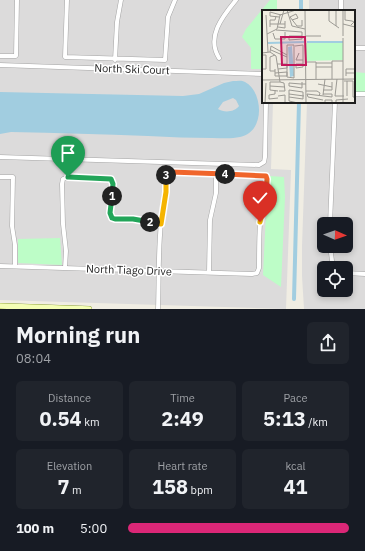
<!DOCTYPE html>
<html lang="en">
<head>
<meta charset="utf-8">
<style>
  :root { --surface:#171b24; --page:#20242c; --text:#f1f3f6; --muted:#9ea1a6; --accent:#db2777 }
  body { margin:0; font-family:"IBM Plex Sans",sans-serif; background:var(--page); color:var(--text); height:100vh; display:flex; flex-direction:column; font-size:15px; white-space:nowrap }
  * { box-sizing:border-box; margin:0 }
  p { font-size:13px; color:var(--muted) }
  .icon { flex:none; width:22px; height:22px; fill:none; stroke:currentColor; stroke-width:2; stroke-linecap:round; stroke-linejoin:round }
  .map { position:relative; height:309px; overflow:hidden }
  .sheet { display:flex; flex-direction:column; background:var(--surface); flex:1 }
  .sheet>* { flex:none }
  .needle { width:26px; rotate:92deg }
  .fabs { position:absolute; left:317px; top:217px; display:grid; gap:8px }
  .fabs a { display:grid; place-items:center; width:36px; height:36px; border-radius:6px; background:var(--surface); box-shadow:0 2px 6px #0003; font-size:20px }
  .pin { position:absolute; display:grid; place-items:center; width:34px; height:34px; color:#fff; margin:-41px -17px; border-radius:50% 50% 50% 0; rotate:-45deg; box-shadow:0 0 4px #0007 }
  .pin .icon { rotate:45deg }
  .km { position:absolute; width:20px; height:20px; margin:-10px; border-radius:50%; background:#222; color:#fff; font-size:11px; line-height:20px; text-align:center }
  .round { display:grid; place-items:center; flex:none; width:42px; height:42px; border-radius:6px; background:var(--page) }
  .overview { display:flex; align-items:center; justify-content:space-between; height:68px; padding:0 16px }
  h1 { font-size:22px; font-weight:700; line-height:30px }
  .metrics { display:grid; grid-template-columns:repeat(3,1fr); gap:6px; height:68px; padding:4px 16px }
  .metrics div { display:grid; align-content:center; border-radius:6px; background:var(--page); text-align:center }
  .metrics b { font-size:20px; font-weight:700 }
  .metrics small { font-size:11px; font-weight:400 }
  .metrics p { font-size:11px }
  ul { padding:0 16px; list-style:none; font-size:13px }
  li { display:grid; grid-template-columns:64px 48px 1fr; align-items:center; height:30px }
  li i { height:10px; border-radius:5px; background:var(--accent) }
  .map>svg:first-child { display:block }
</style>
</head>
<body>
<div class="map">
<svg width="365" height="309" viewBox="0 0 365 309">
  <rect width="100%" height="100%" fill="#f0ede3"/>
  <!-- residential -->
  <path fill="#dcdbdb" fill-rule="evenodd" d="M0,0H277V11H263V102H273L271,169L291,170L286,309L0,300Z
    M309,0H365V309H304L302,276V246L307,102H354V11H309ZM324,224H346V246H324ZM324,268H346V290H324Z"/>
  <!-- park -->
  <path fill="#bdfdc7" d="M270,0H277V11H263V69H251V48L242,37L246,29Z
    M354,72L365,73V94H354Z
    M270,176L284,177L285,197L281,287L263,275L266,213Z
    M60,238L62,265L18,263V239Z"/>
  <!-- water -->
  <path fill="#a1cde0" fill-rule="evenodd" d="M233,81C237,81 242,80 245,82C264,92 265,133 240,137C231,139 222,138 212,138C191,138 170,137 148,136C103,134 57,133 11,132L0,134V92L183,96L199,94L224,83ZM233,98L236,100L239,106C235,112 224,113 218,109L223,102Z"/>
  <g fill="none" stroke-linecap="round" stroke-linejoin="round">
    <!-- canal -->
    <path stroke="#a1cde0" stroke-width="4" d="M301,11V0
      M294,299L299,102"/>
    <!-- street casing -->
    <g stroke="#a5a5a5" stroke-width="5">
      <path id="street" d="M67,0L65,57L165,60L168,17L175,0
        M341,11V0
        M354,48H365
        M0,56H16L17,0
        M219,58C206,37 222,17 236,0
        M115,60L117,22L121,0
        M0,65L263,74
        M354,94H365
        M0,157L259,165L264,162L265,157L266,102
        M0,177H13L12,226L15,245V266
        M330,224L335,102
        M330,246L333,268
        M0,266L252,274L257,273L259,268C259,253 259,238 260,223C261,209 270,189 266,176L171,172L166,174C166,191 162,206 161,223C158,252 159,280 158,309
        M65,268L66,251L63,224L62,184L63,179L68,177L111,179L113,184L110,213L112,217L115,219H133L161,224
        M209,272L210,220L216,193V174
        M346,273L365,274"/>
    </g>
    <!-- secondary casing -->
    <g stroke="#637a00" stroke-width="6">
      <path id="secondary" d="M0,306L89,309"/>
    </g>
    <!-- street -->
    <use href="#street" stroke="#fff" stroke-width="4"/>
    <!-- secondary -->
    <use href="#secondary" stroke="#f4feb4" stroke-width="5.5"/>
  </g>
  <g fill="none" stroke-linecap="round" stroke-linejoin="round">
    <!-- split-1 casing -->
    <g stroke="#fff" stroke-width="8">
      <path id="split-1" d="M68,177L111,179L113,184L112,196"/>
    </g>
    <!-- split-2 casing -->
    <g stroke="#fff" stroke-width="8">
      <path id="split-2" d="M112,196L110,213L112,218L115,219H133L150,222"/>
    </g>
    <!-- split-3 casing -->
    <g stroke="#fff" stroke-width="8">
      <path id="split-3" d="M150,222L161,224L166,192V175"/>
    </g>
    <!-- split-4 casing -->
    <g stroke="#fff" stroke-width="8">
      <path id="split-4" d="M166,175L171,172L225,174"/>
    </g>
    <!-- split-5 casing -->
    <g stroke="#fff" stroke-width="8">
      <path id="split-5" d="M225,174L266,176L267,179L266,196"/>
    </g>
    <!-- split-6 casing -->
    <g stroke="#fff" stroke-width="8">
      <path id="split-6" d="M260,222L266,196"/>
    </g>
    <!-- split-1 -->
    <use href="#split-1" stroke="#22a559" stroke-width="5"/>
    <!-- split-2 -->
    <use href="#split-2" stroke="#22a559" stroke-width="5"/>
    <!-- split-3 -->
    <use href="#split-3" stroke="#f5b400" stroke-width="5"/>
    <!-- split-4 -->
    <use href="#split-4" stroke="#f0652b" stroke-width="5"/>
    <!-- split-5 -->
    <use href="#split-5" stroke="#f0652b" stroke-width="5"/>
    <!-- split-6 -->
    <use href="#split-6" stroke="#f5b400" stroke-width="5"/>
  </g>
  <g text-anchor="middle" stroke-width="3" stroke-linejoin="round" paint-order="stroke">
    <!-- street labels -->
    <g font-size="11" fill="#1e1e1e" stroke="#fff">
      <text transform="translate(132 69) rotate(2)" y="4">North Ski Court</text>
      <text transform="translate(129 270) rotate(2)" y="4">North Tiago Drive</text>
    </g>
  </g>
  <!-- overview -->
  <g transform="translate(262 10)">
    <rect width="93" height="93" fill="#f0ede3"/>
    <path d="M44,33H81V50L44,51Z" fill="#bdfdc7"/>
    <path d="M30,36L32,66L28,67L26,37Z" fill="#a1cde0"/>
    <path fill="none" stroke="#a1cde0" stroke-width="2" d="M45,32H81M6,33L42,32"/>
    <path fill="none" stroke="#9c9a94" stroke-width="1" d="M25,0L30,16L43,19M43,0L44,93M67,0V11L77,18M81,0V26M83,0V10L90,11L92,12L89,15M4,5L6,42M17,7L8,6V2L19,5M28,7L35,16H40V10M28,7L34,4L36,8L30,10M8,14H23M18,14L22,0M81,14L93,17M74,16V0M8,17V10H13L14,6M16,17L23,18V11M14,20L40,22V29L27,30V26H40M11,23L13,29H23V22M5,24L15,19L18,5L34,0M44,26H59M81,28V93M25,35H32V68L25,67ZM33,36L41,35V57L34,58V54H41M9,40L25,47M8,42L9,36L25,45M0,43L8,42L14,46L18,72M37,43L34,50H41M0,45H4V59H0M44,52H54V69M54,53H70M15,54H25V58L16,59M54,57H70M13,61H8V47L13,45M13,63L25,62V66H13V59M84,63H93V69M84,66V59H93M70,69V51H81M75,69L73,86H82M0,70L93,69M82,71H91V87H93M40,72V78L27,76V73L39,74H44M56,74L70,77M8,76L23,77M13,80V84L7,85V89L16,88M61,80H70V72M16,81L8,80V72H18M17,81H23L22,73L18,72M44,81H55L58,83L57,86M27,84L42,86M61,84H70V87L45,84L46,87L61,90M61,85L63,69M16,86L23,85V93M85,86V71M27,87L41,89V82L27,80V91L36,93M3,93L4,73M63,93V90H70V93M74,93V90L86,89"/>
    <path fill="#c2185b" fill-opacity="0.15" stroke="#c2185b" stroke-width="2" d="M19,27H43L44,55H20Z"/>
    <rect width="93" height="93" fill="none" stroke="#1e1e1e" stroke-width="2"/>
  </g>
</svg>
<div class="fabs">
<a><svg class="needle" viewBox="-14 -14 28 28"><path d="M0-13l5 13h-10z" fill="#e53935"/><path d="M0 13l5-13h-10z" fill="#9ea1a6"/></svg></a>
<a><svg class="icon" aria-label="locate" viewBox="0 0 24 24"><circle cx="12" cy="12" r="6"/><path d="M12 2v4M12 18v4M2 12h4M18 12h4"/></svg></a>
</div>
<div class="pin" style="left:68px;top:177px;background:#1e9e55"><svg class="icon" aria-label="arrive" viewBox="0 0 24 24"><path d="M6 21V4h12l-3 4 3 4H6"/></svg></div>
<div class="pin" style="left:260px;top:222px;background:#d93025"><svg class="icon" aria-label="check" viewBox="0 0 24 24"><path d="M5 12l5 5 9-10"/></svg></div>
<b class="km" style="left:112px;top:196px">1</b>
<b class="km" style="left:150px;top:222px">2</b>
<b class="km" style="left:166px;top:175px">3</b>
<b class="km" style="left:225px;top:174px">4</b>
</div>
<section class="sheet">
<div class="overview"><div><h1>Morning run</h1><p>08:04</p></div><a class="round"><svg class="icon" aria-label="share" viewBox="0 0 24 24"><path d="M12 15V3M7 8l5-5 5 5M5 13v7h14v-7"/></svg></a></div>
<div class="metrics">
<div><p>Distance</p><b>0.54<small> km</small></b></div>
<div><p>Time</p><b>2:49</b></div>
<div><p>Pace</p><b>5:13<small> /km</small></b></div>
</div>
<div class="metrics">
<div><p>Elevation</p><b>7<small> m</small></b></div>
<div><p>Heart rate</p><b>158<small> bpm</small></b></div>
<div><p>kcal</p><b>41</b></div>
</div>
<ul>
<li><b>100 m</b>5:00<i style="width:100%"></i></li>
</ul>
</section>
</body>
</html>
